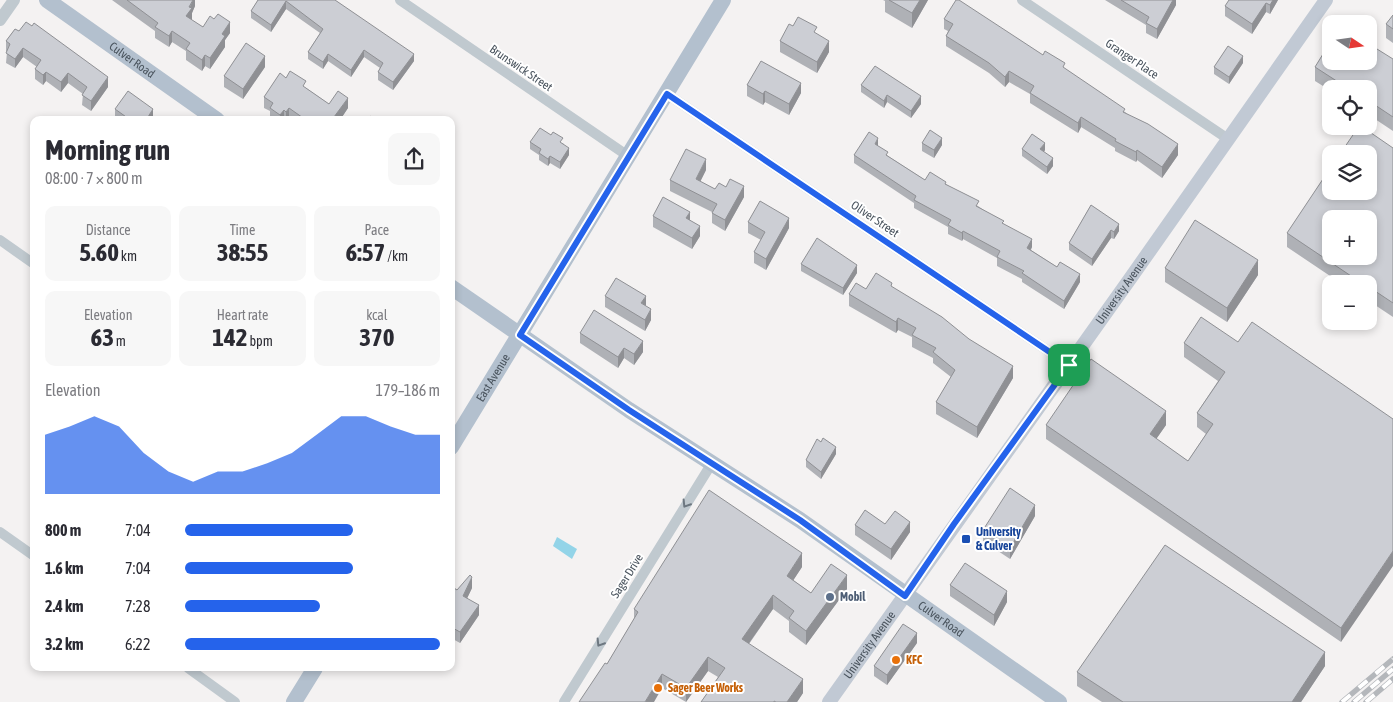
<!DOCTYPE html>
<html lang="en">
<head>
<meta charset="utf-8">
<style>
  :root { --surface:#fff; --page:#f7f7f7; --text:#2b2b33; --muted:#7c7c81; --accent:#2563eb }
  body { margin:0; font-family:"Asap Condensed",sans-serif; background:var(--page); color:var(--text); height:100vh; display:flex; flex-direction:column; font-size:19px; white-space:nowrap }
  * { box-sizing:border-box; margin:0 }
  p { font-size:16px; color:var(--muted) }
  .icon { flex:none; width:28px; height:28px; fill:none; stroke:currentColor; stroke-width:2; stroke-linecap:round; stroke-linejoin:round }
  .map { position:relative; flex:1; overflow:hidden }
  .details { position:absolute; left:30px; top:116px; width:425px; height:555px; display:flex; flex-direction:column; background:var(--surface); border-radius:10px; box-shadow:0 2px 8px #0003 }
  .details>* { flex:none }
  .needle { width:32px; rotate:103deg }
  .controls { position:absolute; left:1322px; top:15px; display:grid; gap:10px }
  .controls a { display:grid; place-items:center; width:55px; height:55px; border-radius:10px; background:var(--surface); box-shadow:0 2px 8px #0003; font-size:25px }
  .pin { position:absolute; display:grid; place-items:center; width:42px; height:42px; color:#fff; margin:-21px; border-radius:10px; box-shadow:0 2px 8px #0006 }
  .round { display:grid; place-items:center; flex:none; width:52px; height:52px; border-radius:10px; background:var(--page) }
  .headline { display:flex; align-items:center; justify-content:space-between; height:85px; padding:0 15px }
  h1 { font-size:28px; font-weight:700; line-height:38px }
  .figures { display:grid; grid-template-columns:repeat(3,1fr); gap:8px; height:85px; padding:5px 15px }
  .figures div { display:grid; align-content:center; border-radius:10px; background:var(--page); text-align:center }
  .figures b { font-size:25px; font-weight:700 }
  .figures small { font-size:14px; font-weight:400 }
  .figures p { font-size:14px }
  .chart { height:140px; padding:10px 15px }
  .chart p { display:flex; justify-content:space-between }
  .chart svg { width:100%; height:90px; margin-top:5px; fill:var(--accent); opacity:.7 }
  ul { padding:0 15px; list-style:none; font-size:16px }
  li { display:grid; grid-template-columns:80px 60px 1fr; align-items:center; height:38px }
  li i { height:12px; border-radius:6px; background:var(--accent) }
  .map>svg:first-child { display:block }
</style>
</head>
<body>
<div class="map">
<svg width="1393" height="702" viewBox="0 0 1393 702">
  <rect width="100%" height="100%" fill="#f4f2f2"/>
  <!-- water -->
  <path fill="#93d4e8" d="M557,537L577,549L572,559L553,546Z"/>
  <g fill="none" stroke-linecap="round" stroke-linejoin="round">
    <!-- minor -->
    <path stroke="#c0c9cf" stroke-width="10" d="M400,0L628,156
      M1022,0L1228,139
      M667,94L1069,365
      M0,240L34,264
      M0,532L34,556
      M188,668L235,702
      M564,702L712,463"/>
    <!-- tertiary -->
    <path stroke="#c0c9cf" stroke-width="12" d="M0,20L14,0"/>
    <!-- secondary -->
    <path stroke="#c1c9d4" stroke-width="14" id="s1" d="M829,702L1132,276L1326,0"/>
    <!-- primary -->
    <g stroke="#b3c0ce" stroke-width="16">
      <path id="s2" d="M47,0L217,120"/>
      <path id="s3" d="M451,287L629,410L800,520L1059,702"/>
      <path id="s4" d="M451,447L723,0"/>
      <path d="M294,702L315,668"/>
    </g>
    <!-- rail casing -->
    <g stroke="#b4b7bb" stroke-width="5.5">
      <path id="rail" d="M1342,702L1393,659
        M1354,702L1393,669
        M1366,702L1393,679"/>
    </g>
    <!-- rail -->
    <use href="#rail" stroke="#fff" stroke-width="4" stroke-dasharray="11" stroke-linecap="butt"/>
  </g>
  <!-- wall -->
  <path fill="#afb1b6" d="M112,0H195V6L192,13L191,20L203,27L230,33L225,40V47L210,69L205,66L202,71L186,60V51L172,42L169,47L155,38V31Z
    M258,0H335L414,61L393,90L378,80V72L380,68L364,57L351,77L328,61L323,69L308,59V52L320,33L286,9L271,32L251,18V11Z
    M883,0H928L912,28L885,12V1Z
    M1105,0H1176V5L1157,39L1146,33V25Z
    M1278,0L1270,14L1266,12L1252,34L1225,16V6Z
    M1393,15V43L1386,38V24Z
    M944,19L1065,69L1125,112L1178,155L1162,178L1137,160L1136,162L1115,151V148L1081,127L1078,133L1030,103V94L1009,82L1005,87L989,73L946,46V36L948,31L944,29Z
    M793,26L829,52L817,73L780,52V41Z
    M15,29L108,87L91,111L82,105L83,94L68,83L61,92L46,81L43,85L35,79V69L37,67L23,57L15,68L6,63L7,52L6,51V41Z
    M1393,59V131L1369,115V89H1331V91L1315,81V67Z
    M1243,63L1229,84L1214,74V67Z
    M265,67L243,99L224,87V76Z
    M286,78L306,88L329,104L348,108L340,120H290L289,119L288,120H271L270,119V111L264,108V97Z
    M747,85L801,93L789,115L765,102L763,105L747,96Z
    M861,85L921,104L911,118L887,102L884,108L861,92Z
    M115,109L153,120H115Z
    M530,142L563,143L569,155L560,169L550,163L548,166L539,160V155L530,149Z
    M922,143L942,145L934,158L922,151Z
    M878,146L888,156L925,180L946,184L1004,224L1032,247L1031,250L1080,282L1064,309L1022,282V279L997,266V258L963,239L962,241L948,234V227L914,208V203L854,163V155Z
    M1393,148V317L1369,301V284H1342L1287,247V233Z
    M1022,149L1045,150L1044,152L1053,166L1047,174L1022,156Z
    M706,170L700,182L715,189L744,197L725,231L712,223V212L670,191V180Z
    M1091,205L1119,231L1114,239L1111,238L1092,266L1069,250V243Z
    M653,216L690,220L700,236L692,249L653,227Z
    M748,222L789,228L766,270L754,263V252L761,240L748,233Z
    M801,264L857,273L843,295L801,271Z
    M1165,268L1258,275L1227,322L1165,282Z
    M892,287L1013,378L977,438L936,414V402L951,377L933,363V358L912,347V337L898,330L896,333L849,306V294L866,289Z
    M605,296L646,306L651,320L645,331L605,307Z
    M580,333L643,352L634,365L624,358L618,368L580,343Z
    M1238,342L1393,419L1341,642L1046,439V425H1166L1156,439L1188,461L1206,434L1197,427V413L1218,381L1184,357V343Z
    M836,454L821,479L806,467V460Z
    M1035,516L1010,559L983,541V530Z
    M885,524L910,532L891,560L855,535V525Z
    M802,567L793,580L811,593L847,589L806,645L789,632V621L773,609L749,644L803,693L797,702H701L718,677L708,671L686,702L662,688L607,664L634,619V609Z
    M950,585L1007,602L994,626L950,596Z
    M451,586L457,590L472,588L467,598L479,615L460,643L451,638Z
    M917,643L887,685L874,676V666Z
    M1325,666L1301,702H1102L1077,686V672Z"/>
  <!-- shaded-wall -->
  <path fill="#8f9094" d="M193,0H195V6L192,13V19L186,27V16Z
    M920,0H928L912,28V13Z
    M1173,0H1176V5L1157,39V29Z
    M1273,0H1278L1270,14V5Z
    M286,1V9L271,32V25Z
    M1266,3V12L1252,34V24Z
    M230,22V33L225,40V47L210,69V58L222,34Z
    M172,31V42L169,47V36Z
    M829,41V52L817,73V62Z
    M23,48V57L15,68V59Z
    M364,50V57L351,77V70Z
    M328,54V61L323,69V62Z
    M414,54V61L393,90V82Z
    M205,55V66L202,71V60Z
    M265,56V67L243,99V89Z
    M1243,56V63L1229,84V77Z
    M1009,71V82L1005,87V77Z
    M46,72V81L43,85V75Z
    M68,73V83L61,92V82Z
    M108,77V87L91,111V101Z
    M801,83V93L789,115V104Z
    M765,91V102L763,105V94Z
    M887,95V102L884,108V101Z
    M921,96V104L911,118V111Z
    M348,98V108L340,120H334V117Z
    M289,108V119L286,120V112Z
    M153,109V120H146Z
    M284,110V120H280V115Z
    M1081,117V127L1078,133V123Z
    M878,138V147L875,144Z
    M942,138V145L934,158V150Z
    M1045,143V150L1040,157V149Z
    M1178,144V155L1162,178V167Z
    M569,148V155L560,169V162Z
    M1137,150V160L1136,162V152Z
    M550,156V163L548,166V159Z
    M1053,158V166L1047,174V167Z
    M706,159V170L696,190V179Z
    M744,186V197L725,231V220Z
    M690,212V223L686,218Z
    M789,218V228L766,270V259Z
    M1119,224V231L1114,239V232Z
    M700,226V236L692,249V238Z
    M1111,230V238L1092,266V259Z
    M963,231V239L962,241V233Z
    M1032,239V247L1027,256V248Z
    M1258,260V275L1227,322V308Z
    M857,265V273L843,295V288Z
    M1080,274V282L1064,309V301Z
    M646,296V306L641,303Z
    M651,309V320L645,331V320Z
    M898,318V330L896,333V322Z
    M643,341V352L634,365V354Z
    M624,348V358L618,368V357Z
    M1013,366V378L977,438V427Z
    M1166,411V425L1150,448V434Z
    M836,447V454L821,479V472Z
    M1035,505V516L1010,559V548Z
    M910,522V532L891,560V549Z
    M1393,551V566L1341,642V628Z
    M802,553V567L787,590V576Z
    M847,575V589L806,645V631Z
    M472,577V588L463,607V596Z
    M1007,591V602L994,626V615Z
    M773,595V609L742,653V639Z
    M479,605V615L460,643V632Z
    M917,633V643L887,685V675Z
    M1325,652V666L1301,702H1292Z
    M708,657V671L686,702V688Z
    M662,674V688L654,702H645Z
    M803,679V693L797,702H787Z"/>
  <!-- building -->
  <path fill="#ccced4" stroke="#8f9094" fill-rule="evenodd" d="M127,0H193L189,7L192,8L186,16L203,27L210,16L214,19L218,14L230,22L222,34L225,36L210,58L205,55L202,60L186,49L190,43L172,31L169,36L155,27L158,23Z
    M258,0H335L414,54L393,82L378,72L383,63L364,50L351,70L328,54L323,62L308,52L323,29L286,1L271,25L251,11Z
    M889,0H920L912,13Z
    M956,0H959L1043,55L1045,51L1065,63L1063,67L1125,109L1123,112L1148,124L1178,144L1162,167L1137,150L1136,152L1115,141L1116,139L1081,117L1078,123L1030,93L1034,86L1009,71L1005,77L989,63L946,36L953,24L944,19Z
    M1121,0H1173L1157,29L1146,23L1149,17Z
    M1229,0H1273L1270,5L1266,3L1252,24L1225,6Z
    M1393,15V29L1386,24Z
    M798,17L817,27L814,32L829,41L817,62L780,41L789,24L793,26Z
    M26,22L32,26L34,23L108,77L91,101L82,95L87,87L68,73L61,82L46,72L43,75L35,69L41,60L23,48L15,59L6,53L10,44L6,41L15,29L19,31Z
    M1331,41V61H1369V44L1393,59V117L1369,101V89H1349L1315,67Z
    M246,43L265,56L243,89L224,76Z
    M1228,46L1243,56L1229,77L1214,67Z
    M761,61L801,83L789,104L765,91L763,94L747,85Z
    M875,66L921,96L911,111L887,95L884,101L861,85Z
    M290,71L306,81L303,86L329,104L338,91L348,98L334,117L338,120H306L289,108L286,112L284,110L280,115L270,108L273,103L264,97L280,73L286,78Z
    M128,91L153,109L146,120H128L129,119L115,109Z
    M370,116L375,120H367Z
    M1359,126H1361L1393,148V303L1369,287V284H1363L1287,233L1331,167V191H1369V154H1340ZM1331,219H1369V256H1331Z
    M540,128L551,135L553,132L563,138L560,142L569,148L560,162L550,156L548,159L539,153L541,149L530,142Z
    M930,130L942,138L934,150L922,143Z
    M869,132L878,138L875,144L888,152L886,155L925,180L930,172L946,182L945,184L979,201L976,206L1004,221L1002,223L1032,239L1027,248L1057,267L1060,262L1080,274L1064,301L1022,273L1024,271L997,257L1000,251L963,231L962,233L948,225L951,220L914,200L916,196L854,155Z
    M1032,134L1045,143L1040,149L1053,158L1047,167L1022,149Z
    M686,149L706,159L696,179L715,189L719,183L726,187L730,179L744,186L725,220L712,213L717,204L670,180Z
    M663,197L690,212L686,218L700,226L692,238L653,216Z
    M760,201L789,218L766,259L754,252L765,232L748,222Z
    M1091,205L1119,224L1114,232L1111,230L1092,259L1069,243Z
    M1195,220L1258,260L1227,308L1165,268Z
    M817,238L857,265L843,288L801,264Z
    M876,273L892,283L891,286L942,317L969,339L1013,366L977,427L936,402L955,370L933,352L936,348L912,335L916,328L898,318L896,322L849,294L856,283L866,289Z
    M616,278L646,296L641,303L651,309L645,320L605,296Z
    M594,310L643,341L634,354L624,348L618,357L580,333Z
    M1201,317L1238,342L1252,322L1393,419V551L1341,628L1046,425L1091,359L1166,411L1150,434L1188,461L1213,424L1197,413L1225,372L1184,343Z
    M823,438L836,447L821,472L806,460L817,439L821,442Z
    M1010,488L1035,505L1010,548L983,530Z
    M709,490L802,553L787,576L811,593L831,564L847,575L806,631L789,618L794,611L773,595L742,639L803,679L787,702H776L774,701V702H701L725,668L708,657L686,688L662,674L645,702H579L605,663L607,664L638,612L634,609Z
    M865,510L885,524L895,511L910,522L891,549L855,525Z
    M1165,545L1325,652L1292,702H1123L1077,672Z
    M965,563L1007,591L994,615L950,585Z
    M470,575L472,577L463,596L479,605L460,632L451,627V586L457,590Z
    M903,624L917,633L887,675L874,666Z"/>
  <!-- one-way arrows -->
  <defs><path id="oneway-chevron" d="M-2-3.5L2.5 0L-2 3.5" fill="none" stroke-width="1.6" stroke-linecap="round" stroke-linejoin="round" transform="scale(1.25)"/></defs>
  <g stroke="#6d7780">
    <use href="#oneway-chevron" transform="translate(686 504) rotate(122)"/>
    <use href="#oneway-chevron" transform="translate(600 643) rotate(122)"/>
  </g>
  <g fill="none" stroke-linecap="round" stroke-linejoin="round">
    <!-- route casing -->
    <g stroke="#fff" stroke-width="10">
      <path id="route" d="M667,94L1069,365L954,524L905,596L800,520L629,410L520,335Z"/>
    </g>
    <!-- route -->
    <use href="#route" stroke="#2563eb" stroke-width="6"/>
  </g>
  <!-- markers -->
  <rect fill="#1a4fb4" stroke="#fff" stroke-width="2" x="961" y="534" width="10" height="10" rx="2.5"/>
  <circle fill="#5c6f8a" stroke="#fff" stroke-width="2" cx="830" cy="597" r="5"/>
  <g fill="#e8710a" stroke="#fff" stroke-width="2">
    <circle cx="896" cy="660" r="5"/>
    <circle cx="658" cy="688" r="5"/>
  </g>
  <g text-anchor="middle" stroke-width="4" stroke-linejoin="round" paint-order="stroke">
    <!-- street labels -->
    <g font-size="12" fill="#4a545e" stroke="#fff">
      <text transform="translate(1132 59) rotate(34)" y="4">Granger Place</text>
      <text dy="4" stroke="none"><textPath href="#s2" startOffset="104">Culver Road</textPath></text>
      <text transform="translate(521 68) rotate(34)" y="4">Brunswick Street</text>
      <text transform="translate(875 219) rotate(34)" y="4">Oliver Street</text>
      <text dy="4" stroke="none"><textPath href="#s1" startOffset="505">University Avenue</textPath></text>
      <text dy="4" stroke="none"><textPath href="#s4" startOffset="81">East Avenue</textPath></text>
      <text transform="translate(627 576) rotate(-58)" y="4">Sager Drive</text>
      <text dy="4" stroke="none"><textPath href="#s3" startOffset="592">Culver Road</textPath></text>
      <text dy="4" stroke="none"><textPath href="#s1" startOffset="70">University Avenue</textPath></text>
    </g>
    <!-- transit labels -->
    <g font-size="12" font-weight="bold" fill="#164399" stroke="#fff" text-anchor="start">
      <text x="976" y="536">University<tspan x="976" dy="14">&amp; Culver</tspan></text>
    </g>
    <!-- service labels -->
    <g font-size="12" font-weight="bold" fill="#4e5e75" stroke="#fff" text-anchor="start">
      <text x="840" y="601">Mobil</text>
    </g>
    <!-- food labels -->
    <g font-size="12" font-weight="bold" fill="#c56008" stroke="#fff" text-anchor="start">
      <text x="906" y="664">KFC</text>
      <text x="668" y="692">Sager Beer Works</text>
    </g>
  </g>
</svg>
<div class="controls">
<a><svg class="needle" viewBox="-14 -14 28 28"><path d="M0-13l5 13h-10z" fill="#e53935"/><path d="M0 13l5-13h-10z" fill="#7c7c81"/></svg></a>
<a><svg class="icon" aria-label="locate" viewBox="0 0 24 24"><circle cx="12" cy="12" r="6"/><path d="M12 2v4M12 18v4M2 12h4M18 12h4"/></svg></a>
<a><svg class="icon" aria-label="layers" viewBox="0 0 24 24"><path d="M12 4l9 5-9 5-9-5zM3 14l9 5 9-5"/></svg></a>
<a>+</a>
<a>−</a>
</div>
<div class="pin" style="left:1069px;top:365px;background:#1e9e55"><svg class="icon" aria-label="arrive" viewBox="0 0 24 24"><path d="M6 21V4h12l-3 4 3 4H6"/></svg></div>
<section class="details">
<div class="headline"><div><h1>Morning run</h1><p>08:00 · 7 × 800 m</p></div><a class="round"><svg class="icon" aria-label="share" viewBox="0 0 24 24"><path d="M12 15V3M7 8l5-5 5 5M5 13v7h14v-7"/></svg></a></div>
<div class="figures">
<div><p>Distance</p><b>5.60<small> km</small></b></div>
<div><p>Time</p><b>38:55</b></div>
<div><p>Pace</p><b>6:57<small> /km</small></b></div>
</div>
<div class="figures">
<div><p>Elevation</p><b>63<small> m</small></b></div>
<div><p>Heart rate</p><b>142<small> bpm</small></b></div>
<div><p>kcal</p><b>370</b></div>
</div>
<div class="chart"><p><span>Elevation</span>179–186 m</p>
<svg viewBox="0 0 160 44" preserveAspectRatio="none"><path d="M0 44V15L10 11L20 6L30 11L40 24L50 33L60 38L70 33L80 33L90 29L100 24L110 15L120 6L130 6L140 11L150 15L160 15V44z"/></svg>
</div>
<ul>
<li><b>800 m</b>7:04<i style="width:66%"></i></li>
<li><b>1.6 km</b>7:04<i style="width:66%"></i></li>
<li><b>2.4 km</b>7:28<i style="width:53%"></i></li>
<li><b>3.2 km</b>6:22<i style="width:100%"></i></li>
</ul>
</section>
</div>
</body>
</html>
